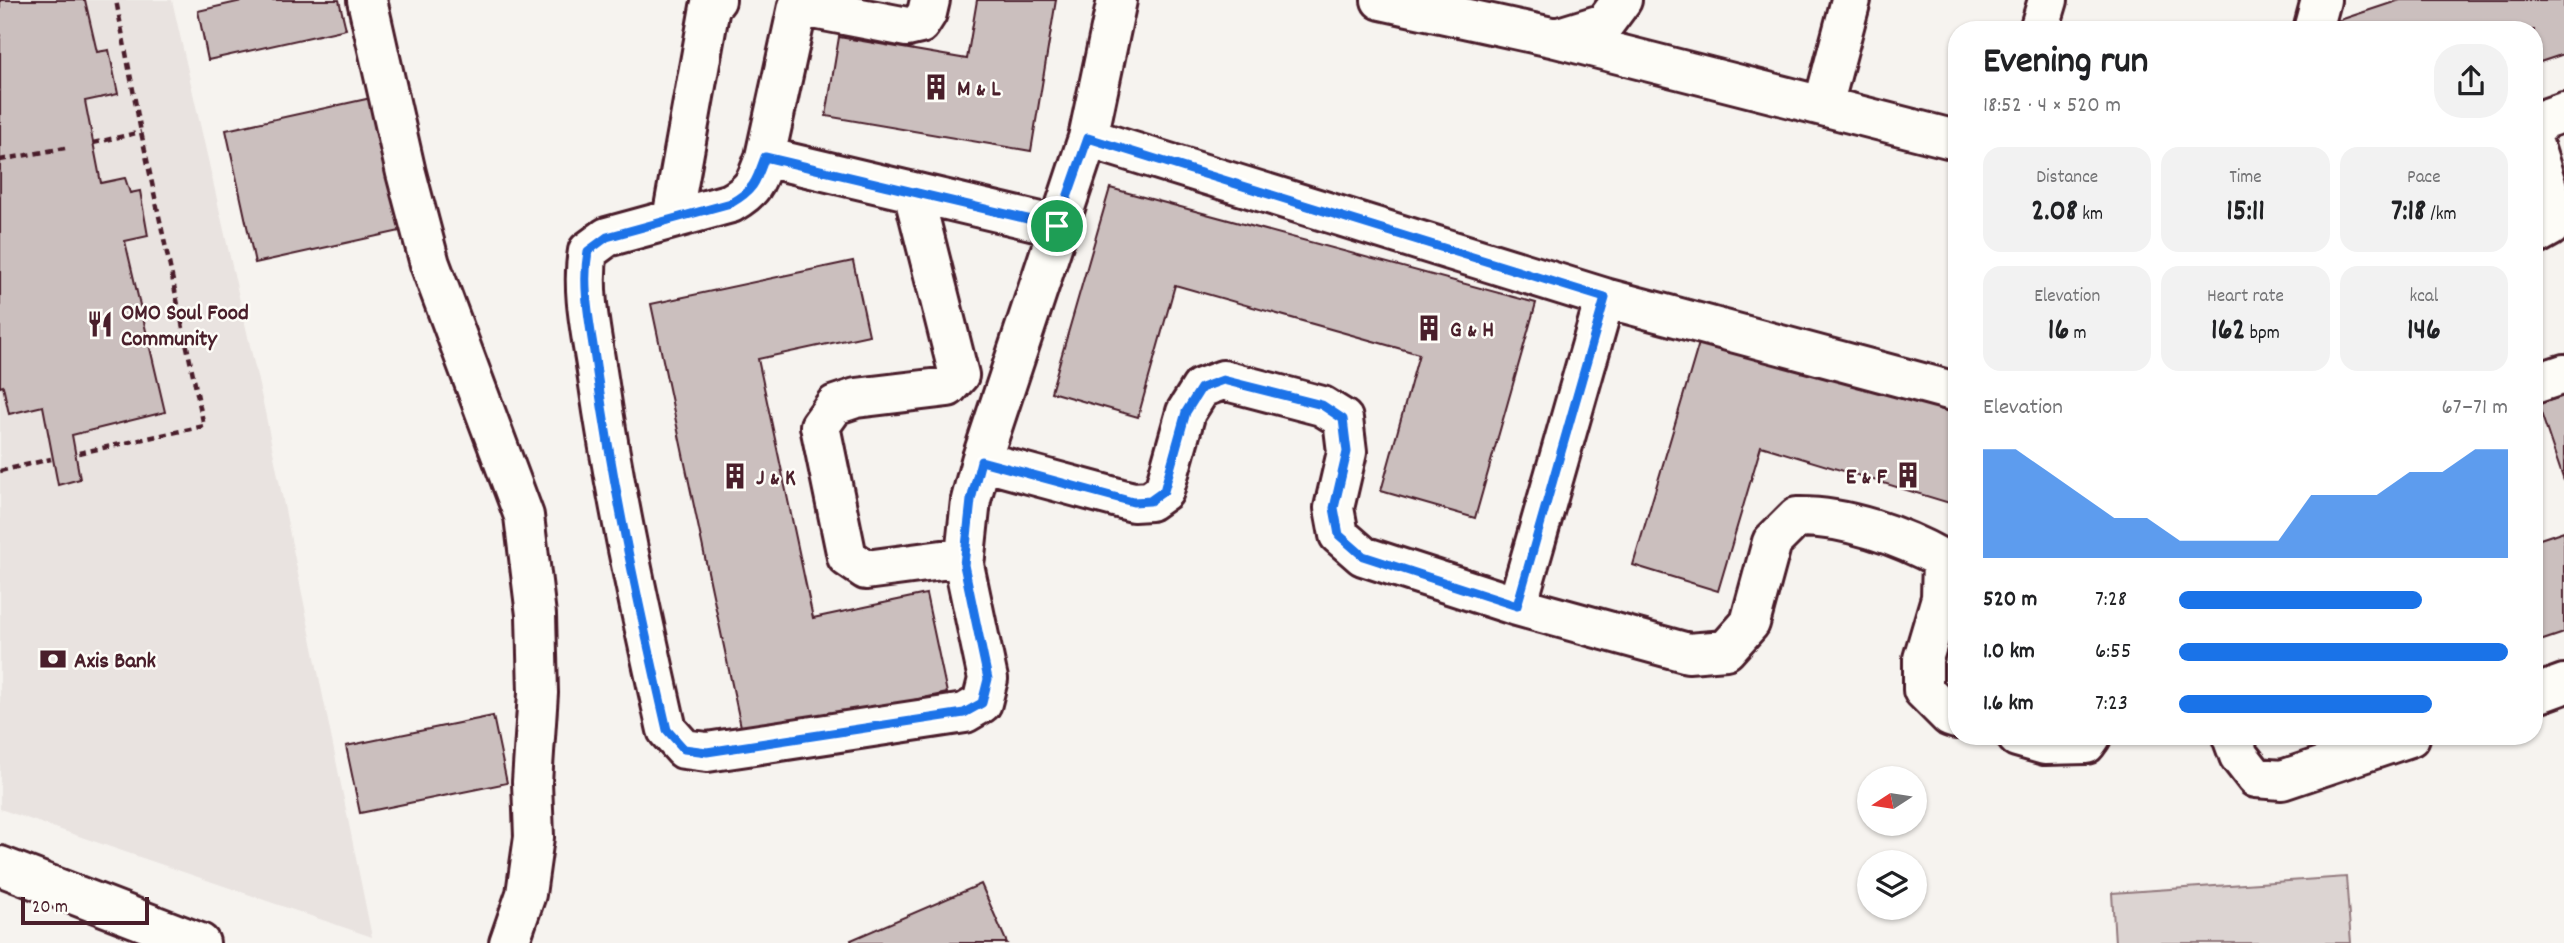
<!DOCTYPE html>
<html lang="en">
<head>
<meta charset="utf-8">
<style>
  :root { --surface:#fff; --page:#f2f2f2; --text:#202124; --muted:#757577; --accent:#1a73e8 }
  body { margin:0; font-family:Dekko,sans-serif; background:var(--page); color:var(--text); height:100vh; display:flex; flex-direction:column; font-size:26px; white-space:nowrap }
  * { box-sizing:border-box; margin:0 }
  p { font-size:23px; color:var(--muted) }
  .icon { flex:none; width:38px; height:38px; fill:none; stroke:currentColor; stroke-width:2; stroke-linecap:round; stroke-linejoin:round }
  .map { position:relative; flex:1; overflow:hidden }
  .side { position:absolute; left:1948px; top:21px; width:595px; height:724px; display:flex; flex-direction:column; background:var(--surface); border-radius:28px; box-shadow:0 2px 5px #0004 }
  .side>* { flex:none }
  .needle { width:46px; rotate:258deg }
  .fabs { position:absolute; left:1857px; top:766px; display:grid; gap:14px }
  .fabs a { display:grid; place-items:center; width:70px; height:70px; border-radius:50%; background:var(--surface); box-shadow:0 2px 5px #0004; font-size:35px }
  .scale { position:absolute; left:21px; bottom:18px; width:128px; box-sizing:border-box; padding-left:7px; border:4px solid #4a1f2b; border-top:0; font-size:19px; line-height:24px; white-space:nowrap; color:#4a1f2b; -webkit-text-stroke:5px #fdfcf7; paint-order:stroke }
  .pin { position:absolute; display:grid; place-items:center; width:60px; height:60px; color:#fff; margin:-30px; border:4px solid #fff; border-radius:50%; box-shadow:0 2px 7px #0007 }
  .round { display:grid; place-items:center; flex:none; width:74px; height:74px; border-radius:28px; background:var(--page) }
  .overview { display:flex; align-items:center; justify-content:space-between; height:119px; padding:0 35px }
  h1 { font-size:38px; font-weight:700; line-height:52px }
  .stats { display:grid; grid-template-columns:repeat(3,1fr); gap:10px; height:119px; padding:7px 35px }
  .stats div { display:grid; align-content:center; border-radius:18px; background:var(--page); text-align:center }
  .stats b { font-size:30px; font-weight:700 }
  .stats small { font-size:19px; font-weight:400 }
  .stats p { font-size:19px }
  .chart { height:196px; padding:14px 35px }
  .chart p { display:flex; justify-content:space-between }
  .chart svg { width:100%; height:126px; margin-top:7px; fill:var(--accent); opacity:.7 }
  ul { padding:0 35px; list-style:none; font-size:23px }
  li { display:grid; grid-template-columns:112px 84px 1fr; align-items:center; height:52px }
  li i { height:18px; border-radius:9px; background:var(--accent) }
  .map>svg:first-child { display:block }
</style>
</head>
<body>
<div class="map">
<svg width="2564" height="943" viewBox="0 0 2564 943">
  <rect width="100%" height="100%" fill="#f6f3ef"/>
  <filter id="ink" filterUnits="userSpaceOnUse"><feTurbulence type="fractalNoise" baseFrequency=".0143" numOctaves="2"/><feDisplacementMap in="SourceGraphic" scale="14" xChannelSelector="R" yChannelSelector="G"/><feConvolveMatrix kernelMatrix="1 2 1 2 8 2 1 2 1" color-interpolation-filters="sRGB"/></filter>
  <g filter="url(#ink)">
    <!-- built -->
    <path fill="#e9e3e0" d="M0,0H172L265,412L372,937L0,809Z"/>
    <!-- green -->
    <path fill="#dcd4d2" stroke="#937a7e" stroke-width="2" d="M2346,877L2351,943H2115L2112,893Z"/>
    <!-- building -->
    <path fill="#cbbfbe" stroke="#4a1f2b" stroke-width="2" d="M0,0H85L97,52L109,50L118,94L85,101L101,183L125,178L130,193L140,191L148,236L125,241L165,412L72,435L80,479L58,485L43,406L9,414L3,386L0,387Z
      M246,0H339L346,29L208,60L198,11Z
      M977,0H1056L1031,151L826,116L839,37L967,59Z
      M2400,0H2564V54L2534,64V30H2339L2337,21Z
      M371,98L400,231L255,263L226,130Z
      M1110,188L1536,303L1475,518L1381,491L1419,354L1175,285L1138,417L1051,392Z
      M853,261L869,335L758,359L813,618L926,594L947,693L743,736L651,304Z
      M1702,333L1956,410V505L1761,446L1718,591L1633,565Z
      M2564,396V481L2538,404Z
      M2564,531V633L2534,643V541Z
      M493,716L507,783L360,813L346,746Z
      M981,884L1007,943H852L851,940Z"/>
    <g fill="none" stroke-linecap="round" stroke-linejoin="round">
      <!-- minor casing -->
      <g stroke="#4a1f2b" stroke-width="44">
        <path id="minor" d="M367,0L406,173L430,264L524,516L536,615L538,693L532,782L534,837L526,894L509,943
          M930,0L927,13L920,24L907,27L798,6L765,157L1057,226
          M1117,0L1088,138L1605,298L1956,392
          M1381,0L1556,38L1605,23L1622,0
          M2039,30L2048,0
          M2313,30L2321,0
          M1556,38L1956,140
          M1823,106L1851,0
          M2534,131L2544,119L2564,112
          M1088,138L981,461L1133,502L1150,501L1164,491L1186,412L1201,388L1223,380L1322,406L1343,419L1347,452L1334,508L1339,535L1363,556L1517,606L1688,653L1726,650L1750,623L1772,542L1797,517C1844,516 1901,536 1942,559L1941,598L1923,659V690L1950,717L1956,719
          M2534,146L2552,203L2550,227L2534,236
          M765,157C756,182 754,190 731,203L607,237L588,251C581,292 592,336 598,378C615,497 641,613 667,730L684,749L707,752L965,713L982,703L988,679L964,565L971,500L981,461
          M913,192L959,375L948,387L856,398L835,405L820,426L847,557L866,570L965,557
          M672,219L710,7L716,0
          M2534,384L2564,374
          M1517,606L1605,298
          M2534,695L2564,684
          M2017,737L2045,745L2086,744L2091,737
          M2232,737L2239,756L2256,778L2282,780L2410,737
          M0,866L200,943"/>
      </g>
      <!-- path -->
      <path stroke="#4a1f2b" stroke-width="4.5" stroke-dasharray="7 5" stroke-linecap="butt" d="M93,143L141,132
        M0,160L65,148
        M79,453L204,426L141,132L116,0
        M0,471L51,459"/>
      <!-- minor -->
      <use href="#minor" stroke="#fdfcf7" stroke-width="38"/>
    </g>
  </g>
  <g fill="none" stroke-linecap="round" stroke-linejoin="round" filter="url(#ink)">
    <!-- route casing -->
    <g stroke="#fff" stroke-width="14">
      <path id="route" d="M1088,138L1605,298L1517,606L1363,556L1339,535L1334,508L1347,452L1343,419L1322,405L1223,380L1201,388L1186,412L1164,491L1150,501L1133,502L981,461L971,500L964,565L988,679L982,703L964,713L707,752L684,749L667,730C640,612 614,493 597,373C592,332 581,291 588,251L607,237L731,203C754,190 756,182 765,157L1057,226Z"/>
    </g>
    <!-- route -->
    <use href="#route" stroke="#1a73e8" stroke-width="9"/>
  </g>
  <!-- icons -->
  <defs>
    <g id="building-bare" transform="scale(2.1)"><path d="M-4-6H4V6H1V3H-1V6H-4ZM-2.5-4.3h1.7v1.8h-1.7ZM.8-4.3h1.7v1.8H.8ZM-2.5-1h1.7V.8h-1.7ZM.8-1h1.7V.8H.8Z" fill="#4a1f2b" stroke="#fdfcf7" stroke-width="2.5" paint-order="stroke"/></g>
    <g id="restaurant-bare" transform="scale(2.1)"><path d="M-5-6h1v4h1v-4h1v4h1v-4h1v5L-1.5 .5V6h-2V.5L-5-1ZM5-6V6H3V1.5H1.5Q1.5-4 5-6Z" fill="#4a1f2b" stroke="#fdfcf7" stroke-width="2.5" paint-order="stroke"/></g>
    <g id="bank-bare" transform="scale(2.1)"><path d="M-6-4H6V4H-6ZM0-2.3a2.3 2.3 0 1 0 0 4.6a2.3 2.3 0 1 0 0-4.6Z" fill="#4a1f2b" stroke="#fdfcf7" stroke-width="2.5" paint-order="stroke"/></g>
  </defs>
  <g fill-rule="evenodd">
    <use href="#building-bare" x="936" y="87"/>
    <use href="#restaurant-bare" x="100" y="324"/>
    <use href="#building-bare" x="1429" y="328"/>
    <use href="#building-bare" x="1908" y="475"/>
    <use href="#building-bare" x="735" y="476"/>
    <use href="#bank-bare" x="53" y="659"/>
  </g>
  <g text-anchor="middle" stroke-width="5" stroke-linejoin="round" paint-order="stroke">
    <!-- poi labels -->
    <g font-size="23" font-weight="bold" fill="#4a1f2b" stroke="#fdfcf7" text-anchor="start">
      <text x="957" y="95">M &amp; L</text>
      <text x="121" y="319">OMO Soul Food<tspan x="121" dy="26">Community</tspan></text>
      <text x="1450" y="336">G &amp; H</text>
      <text x="1887" y="483" text-anchor="end">E &amp; F</text>
      <text x="756" y="484">J &amp; K</text>
      <text x="74" y="667">Axis Bank</text>
    </g>
  </g>
</svg>
<div class="fabs">
<a><svg class="needle" viewBox="-14 -14 28 28"><path d="M0-13l5 13h-10z" fill="#e53935"/><path d="M0 13l5-13h-10z" fill="#757577"/></svg></a>
<a><svg class="icon" aria-label="layers" viewBox="0 0 24 24"><path d="M12 4l9 5-9 5-9-5zM3 14l9 5 9-5"/></svg></a>
</div>
<div class="scale">20 m</div>
<div class="pin" style="left:1057px;top:226px;background:#1e9e55"><svg class="icon" aria-label="arrive" viewBox="0 0 24 24"><path d="M6 21V4h12l-3 4 3 4H6"/></svg></div>
<section class="side">
<div class="overview"><div><h1>Evening run</h1><p>18:52 · 4 × 520 m</p></div><a class="round"><svg class="icon" aria-label="share" viewBox="0 0 24 24"><path d="M12 15V3M7 8l5-5 5 5M5 13v7h14v-7"/></svg></a></div>
<div class="stats">
<div><p>Distance</p><b>2.08<small> km</small></b></div>
<div><p>Time</p><b>15:11</b></div>
<div><p>Pace</p><b>7:18<small> /km</small></b></div>
</div>
<div class="stats">
<div><p>Elevation</p><b>16<small> m</small></b></div>
<div><p>Heart rate</p><b>162<small> bpm</small></b></div>
<div><p>kcal</p><b>146</b></div>
</div>
<div class="chart"><p><span>Elevation</span>67–71 m</p>
<svg viewBox="0 0 160 44" preserveAspectRatio="none"><path d="M0 44V6L10 6L20 14L30 22L40 30L50 30L60 38L70 38L80 38L90 38L100 22L110 22L120 22L130 14L140 14L150 6L160 6V44z"/></svg>
</div>
<ul>
<li><b>520 m</b>7:28<i style="width:74%"></i></li>
<li><b>1.0 km</b>6:55<i style="width:100%"></i></li>
<li><b>1.6 km</b>7:23<i style="width:77%"></i></li>
</ul>
</section>
</div>
</body>
</html>
